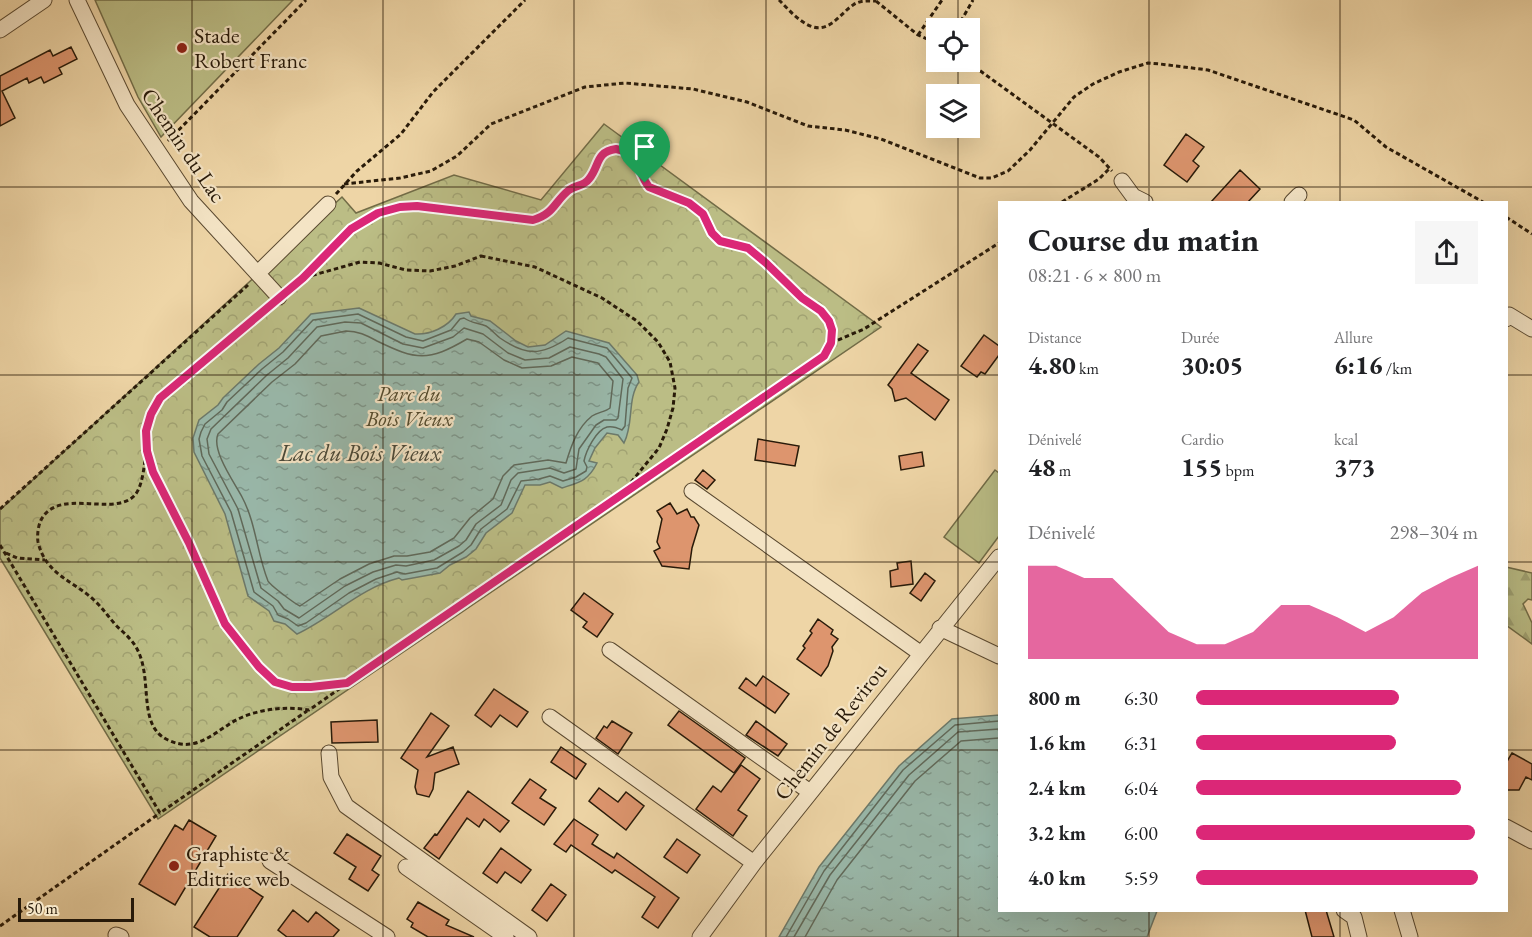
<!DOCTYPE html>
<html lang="fr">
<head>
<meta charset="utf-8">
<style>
  :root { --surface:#fff; --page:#f6f6f6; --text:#202124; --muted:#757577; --accent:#db2777 }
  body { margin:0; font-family:"EB Garamond",serif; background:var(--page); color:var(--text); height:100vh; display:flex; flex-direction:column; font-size:22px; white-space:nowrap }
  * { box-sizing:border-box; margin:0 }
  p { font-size:20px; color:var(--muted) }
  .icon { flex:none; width:33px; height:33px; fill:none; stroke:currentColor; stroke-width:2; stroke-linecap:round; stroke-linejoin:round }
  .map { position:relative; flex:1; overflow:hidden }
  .sheet { position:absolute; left:998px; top:201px; width:510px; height:711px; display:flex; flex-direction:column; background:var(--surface); border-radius:0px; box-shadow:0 6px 24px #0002 }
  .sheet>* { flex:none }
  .fabs { position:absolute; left:926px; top:18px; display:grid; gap:12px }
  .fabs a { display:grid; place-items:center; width:54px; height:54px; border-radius:0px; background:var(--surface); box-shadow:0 6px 24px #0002; font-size:30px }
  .scale { position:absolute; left:18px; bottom:15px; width:116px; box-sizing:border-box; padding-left:6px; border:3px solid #281a09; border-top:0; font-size:16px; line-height:21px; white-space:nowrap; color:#281a09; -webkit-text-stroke:4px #f4e4c5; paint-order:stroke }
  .pin { position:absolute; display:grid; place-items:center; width:51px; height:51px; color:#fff; margin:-62px -26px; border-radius:50% 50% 50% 0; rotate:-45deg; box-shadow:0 0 6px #0007 }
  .pin .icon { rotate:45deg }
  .round { display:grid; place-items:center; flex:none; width:63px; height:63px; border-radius:0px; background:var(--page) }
  .summary { display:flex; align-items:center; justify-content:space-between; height:102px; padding:0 30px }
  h1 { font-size:33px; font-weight:700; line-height:45px }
  .figures { display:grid; grid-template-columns:repeat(3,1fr); gap:9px; height:102px; padding:6px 30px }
  .figures div { display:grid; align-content:center }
  .figures b { font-size:26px; font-weight:700 }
  .figures small { font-size:16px; font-weight:400 }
  .figures p { font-size:16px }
  .chart { height:168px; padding:12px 30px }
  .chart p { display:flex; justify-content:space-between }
  .chart svg { width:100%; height:108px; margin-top:6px; fill:var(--accent); opacity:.7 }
  ul { padding:0 30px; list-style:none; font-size:20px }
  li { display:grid; grid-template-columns:96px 72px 1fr; align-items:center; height:45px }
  li i { height:15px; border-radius:8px; background:var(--accent) }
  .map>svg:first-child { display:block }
</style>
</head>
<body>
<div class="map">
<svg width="1532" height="937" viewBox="0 0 1532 937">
  <defs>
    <pattern id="forest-firs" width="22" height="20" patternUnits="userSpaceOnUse" patternTransform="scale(1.5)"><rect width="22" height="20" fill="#bbbd85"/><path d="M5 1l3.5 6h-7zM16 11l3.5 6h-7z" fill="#a1a272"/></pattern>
    <pattern id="park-crowns" width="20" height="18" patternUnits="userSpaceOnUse" patternTransform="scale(1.5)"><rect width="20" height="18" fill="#bbbd85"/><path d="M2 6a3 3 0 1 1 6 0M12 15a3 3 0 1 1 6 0" fill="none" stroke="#a1a272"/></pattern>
    <pattern id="water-ripples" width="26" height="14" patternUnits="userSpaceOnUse" patternTransform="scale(1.5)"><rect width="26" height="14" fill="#99b8aa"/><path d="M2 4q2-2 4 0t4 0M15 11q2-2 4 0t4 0" fill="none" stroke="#7d9589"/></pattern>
  </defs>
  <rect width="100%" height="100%" fill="#eed5a6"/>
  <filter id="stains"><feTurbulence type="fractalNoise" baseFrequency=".00333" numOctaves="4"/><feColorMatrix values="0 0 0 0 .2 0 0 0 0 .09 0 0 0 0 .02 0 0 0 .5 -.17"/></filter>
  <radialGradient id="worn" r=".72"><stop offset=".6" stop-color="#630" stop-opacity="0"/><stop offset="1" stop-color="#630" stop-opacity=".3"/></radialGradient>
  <!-- forest -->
  <path fill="url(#forest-firs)" stroke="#726c47" stroke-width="1.5" d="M1506,567L1532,573V600L1528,599L1523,604L1532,623V644L1506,625Z"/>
  <!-- park -->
  <path fill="url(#park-crowns)" stroke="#726c47" stroke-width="1.5" d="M604,124L881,327L158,819L0,558V510L342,197L356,213L454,175L541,200Z"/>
  <!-- pitch -->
  <path fill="#bbbd85" stroke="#726c47" stroke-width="1.5" d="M95,0H293L161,137L138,97Z
    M995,470L999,473V536L979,563L944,537Z"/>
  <!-- water -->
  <path fill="url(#water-ripples)" stroke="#6c796a" stroke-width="1.5" d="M359,308L415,334C430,335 448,327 456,314L469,312L471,316L490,321L516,341L528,347L545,345L566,331L609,343L637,375L639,382C627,399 634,424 624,443L618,435L607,433L595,448L589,461L597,463C588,481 580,482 562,488L550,482L540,485H525L512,513L486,533L476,549L466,557L450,565L440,573L402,580L399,578C360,588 333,617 297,634L285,624L274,621L269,611L248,596L225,514L194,452L193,438L199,420L218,405L223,398L259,364L279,348L311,314Z
    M999,715V910L1157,911L1147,937H779L819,867L899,766L952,719Z"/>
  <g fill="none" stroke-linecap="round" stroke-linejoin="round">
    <!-- shore -->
    <path stroke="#60695a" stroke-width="1.5" d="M358,314L406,337L423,341L451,330L460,319L464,318C471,323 478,323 486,326C491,329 495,334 500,338C526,356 541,356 568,338L607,348L632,378L628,388L625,426L622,430C618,428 612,426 607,427C596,430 586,451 584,461L587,467L586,471L576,477L563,481L550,476L539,479L521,481L507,509L481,529L471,545L463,552L437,568L405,574L397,572L376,579L349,593L306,623L298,626L288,619L278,615L273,606L254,592L231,512L202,456L199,439L201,432L205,424L222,410L227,402L262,369L283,352L313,320Z
      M345,322L361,323L403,344L423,348L453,337L464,328L483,334L508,353L525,360L549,358L570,347L599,354L606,357L623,379L618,418L616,420H604L596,425L579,449L576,469L564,473L550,468L518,473L511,480L501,505L476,524L466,540L459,546L434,560L406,566L396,565L373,572L345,586L299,618L284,609L278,601L261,588L238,509L209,454L207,439L211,429L267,375L288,358L317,327Z
      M346,331C358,331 366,335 377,341C416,360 428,362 467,339L479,342L504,360L522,368L551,366L572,357L598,363L613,381L610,408C605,412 598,412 592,416C577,428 571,446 566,463L548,460L514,465L503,476L493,499L470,518L454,538L430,552L407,556H394L369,564L340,579L300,606C295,604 270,585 268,581C257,554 256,523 242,497C234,482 211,450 218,434L272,382L295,364L321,336Z
      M786,937L824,871L903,770L955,725L999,721
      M794,937L830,875L909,775L958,732L999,729
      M805,937L837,880L915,781L961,741L999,738"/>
  </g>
  <!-- building -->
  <path fill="#dd956e" stroke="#281a09" stroke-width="1.5" d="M71,47L77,59L59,68L62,74L44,83L41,77L29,83L27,78L2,91L15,118L0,126V76L50,50L53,56Z
    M1186,134L1204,147L1193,161L1199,166L1187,182L1164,165Z
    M1240,170L1260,189L1248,202H1211Z
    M984,335L999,346V355L985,374L981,372L977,377L961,366Z
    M918,344L928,351L911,373L949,400L935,420L906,398L895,401L892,389L888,385Z
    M758,439L799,446L795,466L755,460Z
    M922,452L924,466L901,470L899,456Z
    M703,470L715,480L707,489L695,480Z
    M670,503L677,514L687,509L691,517H694L699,525L692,548L689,569L662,566L654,551L660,548L657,542L662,519L657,511Z
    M911,561L913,584L891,587L890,571L898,569L897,563Z
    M925,573L935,581L921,601L910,593Z
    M584,593L613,614L597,637L583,627L587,622L571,610Z
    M818,619L833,630L831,634L838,639L832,647L833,651L828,666L821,676L797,659L805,648L803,646L812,633L810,631Z
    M763,676L789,694L775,713L739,688L746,678L756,686Z
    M494,689L528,712L517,727L500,715L491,727L475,715Z
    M679,711L745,758L734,773L668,725Z
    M431,713L449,726L427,757L453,747L459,764L435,773L433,789L429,797L417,794L415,787L418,770L401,758Z
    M377,720L378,742L332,743L331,722Z
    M612,721L632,733L618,754L596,738L604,726L607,728Z
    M756,721L787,744L778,756L746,735Z
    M561,747L586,764L576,779L551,762Z
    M1512,753L1532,764V780L1526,777L1519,790H1506V763Z
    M741,765L760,779L738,810L747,816L733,836L696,809L713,786L721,792Z
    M530,779L546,790L540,798L556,808L544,825L512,803Z
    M599,788L618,802L626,792L644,806L626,830L589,801Z
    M468,791L509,821L500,832L484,819L479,827L467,818L439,859L424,848L435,834L437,835Z
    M574,819L598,835L592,844L614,858L617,853L679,898L658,928L642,917L655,897L615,870L612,873L571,845L566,852L554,844Z
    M189,820L216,836L175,905L139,884L175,825L183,830Z
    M347,834L381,856L372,870L379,875L368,891L349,879L356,867L334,853Z
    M677,839L700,855L687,873L664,857Z
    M501,848L531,870L521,883L505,872L497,883L483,873Z
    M228,874L263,897L237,937H210L194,927Z
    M551,884L566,895L547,921L532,910Z
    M418,902L449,920L446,925L474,937H428L411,927L413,923L407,919Z
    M293,910L308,922L316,912L339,930L333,937H287L278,930Z
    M1305,910H1326L1334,937H1312Z"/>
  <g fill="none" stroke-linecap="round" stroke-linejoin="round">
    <!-- minor casing -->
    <g stroke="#5a4930" stroke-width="17">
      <path id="minor" d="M77,0L127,105L191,201L279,297
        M0,30L44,0
        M1122,181L1133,196L1145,202
        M1292,202L1299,195
        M258,273L328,204
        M1506,319L1509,315L1532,329
        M692,491L920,653
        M940,628L999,656
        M610,650L810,792
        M550,717L754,863
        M329,753L331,777L346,806L529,937
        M1506,827L1532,841
        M270,861L387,937
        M406,867L506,937
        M1344,910L1354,917L1359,937
        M1402,910L1410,937
        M116,935L121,937
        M700,937L754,863L999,557"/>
    </g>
    <!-- path -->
    <path stroke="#281a09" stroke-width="3" stroke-dasharray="4.5 3" stroke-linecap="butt" d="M779,0C788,9 800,23 813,27C830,32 841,13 853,5C860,0 868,1 876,1
      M876,1L918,35L936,43
      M957,28L973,0
      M918,35L942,0
      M968,62L1099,157L1112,171
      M168,141L306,0
      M344,184L400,178L431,171L457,156L491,124L585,87L625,83L693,89L747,102L808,126L845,130L881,139L980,178H992L1008,171L1030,150L1074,97L1093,84L1119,72L1148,63L1160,64L1208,70L1354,120L1386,147L1483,202
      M336,194L357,171L401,134L433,92L525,0
      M1062,202L1099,179L1109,169
      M1506,217L1532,234
      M481,256L535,267L602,298L637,321L658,342L670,362L675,388L673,408L667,429L659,448L619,497L347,683C325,686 297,693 275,682C262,675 233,637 225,624C213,603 206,578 196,557C182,528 150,479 147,450C144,430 151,415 161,398L303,278L360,262L379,263L406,270L430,271L455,266Z
      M304,277C340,239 361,209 417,206L533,220C554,214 554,203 568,191C575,186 583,186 589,180C598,170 596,150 614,149C620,149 626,151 631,155C642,163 641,177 649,187L689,203L703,215L712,233L719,241L741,245L748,248L766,263L802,298L821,311L829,321L832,330L831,343L824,356L623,494
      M831,343L864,329L999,243
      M146,453C144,465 143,487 134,496C113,517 58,487 41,520C38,526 37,536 38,542C46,576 75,581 96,602C103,609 108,616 114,623C119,629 125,633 130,639C158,669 133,724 168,740C197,754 215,731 238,719C259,709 286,706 309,710L345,685
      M0,509L248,285
      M0,545L160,813L307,711
      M6,553L17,558L45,560
      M0,926L160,813"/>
    <!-- minor -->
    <use href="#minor" stroke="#f4e4c5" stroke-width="15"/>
  </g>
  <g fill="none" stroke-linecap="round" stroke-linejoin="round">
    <!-- route casing -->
    <g stroke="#fff" stroke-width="12">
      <path id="route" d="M616,149C644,154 635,170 649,187L689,203L703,214L712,233L720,241L748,248L766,263L802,298L821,311L829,321L832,330L831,343L824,356L347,683L311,687H292L275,682L259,667L225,624L189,543L153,472L147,451L146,431L151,414L160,398L303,278L351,229L378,213L400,207L417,206L533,220C554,214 554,202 569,190C576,185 584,186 589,179C600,166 595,152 616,149Z"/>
    </g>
    <!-- route -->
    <use href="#route" stroke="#db2777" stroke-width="8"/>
  </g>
  <!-- grid -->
  <path fill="none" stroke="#281a09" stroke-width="1.5" stroke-opacity="0.55" d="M192,0V937M383,0V937M574,0V937M766,0V937M958,0V28M1149,0V202M1340,0V202M958,62V94M958,128V937M0,187H1532M0,375H999M1506,375H1532M0,562H999M1506,562H1532M0,750H999M1506,750H1532M1149,910V937M1340,910V937"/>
  <!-- markers -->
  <g fill="#8f2418" stroke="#f4e4c5" stroke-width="2">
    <circle cx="182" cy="48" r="6"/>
    <circle cx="174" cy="866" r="6"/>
  </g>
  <g text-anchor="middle" stroke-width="4.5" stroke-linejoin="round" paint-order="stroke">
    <!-- poi labels -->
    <g font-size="22" fill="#281a09" stroke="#f4e4c5" text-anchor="start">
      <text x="194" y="43">Stade<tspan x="194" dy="25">Robert Franc</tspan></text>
      <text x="186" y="861">Graphiste &amp;<tspan x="186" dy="25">Editrice web</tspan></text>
    </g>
    <!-- street labels -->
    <g font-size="22" fill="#281a09" stroke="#f4e4c5">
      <text transform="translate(184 145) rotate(56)" y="8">Chemin du Lac</text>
      <text transform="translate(830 731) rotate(-52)" y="8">Chemin de Revirou</text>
    </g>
    <!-- park labels -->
    <g font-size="22" font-style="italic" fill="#544b2e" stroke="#f4e4c5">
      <text x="409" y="401">Parc du<tspan x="409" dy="25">Bois Vieux</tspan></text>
    </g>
    <!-- water labels -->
    <g font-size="24" font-style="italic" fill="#4a4939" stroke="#f4e4c5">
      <text x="360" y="461">Lac du Bois Vieux</text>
    </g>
  </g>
  <rect width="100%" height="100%" filter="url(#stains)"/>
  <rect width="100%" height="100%" fill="url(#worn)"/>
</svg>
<div class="fabs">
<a><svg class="icon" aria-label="locate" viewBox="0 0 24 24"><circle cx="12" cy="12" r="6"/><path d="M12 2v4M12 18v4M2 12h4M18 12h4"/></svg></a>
<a><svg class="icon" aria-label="layers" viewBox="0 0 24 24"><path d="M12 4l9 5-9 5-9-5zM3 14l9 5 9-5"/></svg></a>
</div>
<div class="scale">50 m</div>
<div class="pin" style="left:645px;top:183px;background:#1e9e55"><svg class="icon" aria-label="arrive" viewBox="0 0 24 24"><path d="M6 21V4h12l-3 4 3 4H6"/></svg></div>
<section class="sheet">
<div class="summary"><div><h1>Course du matin</h1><p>08:21 · 6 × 800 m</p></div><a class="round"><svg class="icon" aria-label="share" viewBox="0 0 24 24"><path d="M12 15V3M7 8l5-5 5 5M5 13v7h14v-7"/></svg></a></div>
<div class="figures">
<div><p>Distance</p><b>4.80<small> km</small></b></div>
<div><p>Durée</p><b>30:05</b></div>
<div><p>Allure</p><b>6:16<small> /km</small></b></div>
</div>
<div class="figures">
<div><p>Dénivelé</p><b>48<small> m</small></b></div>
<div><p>Cardio</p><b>155<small> bpm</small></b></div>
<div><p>kcal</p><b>373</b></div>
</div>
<div class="chart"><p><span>Dénivelé</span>298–304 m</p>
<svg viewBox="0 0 160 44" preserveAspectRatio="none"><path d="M0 44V6L10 6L20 11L30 11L40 22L50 33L60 38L70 38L80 33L90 22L100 22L110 27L120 33L130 27L140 17L150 11L160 6V44z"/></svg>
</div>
<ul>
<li><b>800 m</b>6:30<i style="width:72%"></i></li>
<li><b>1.6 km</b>6:31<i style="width:71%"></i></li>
<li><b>2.4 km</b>6:04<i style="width:94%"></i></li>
<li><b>3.2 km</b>6:00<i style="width:99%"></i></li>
<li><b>4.0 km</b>5:59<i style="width:100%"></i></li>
</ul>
</section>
</div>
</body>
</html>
